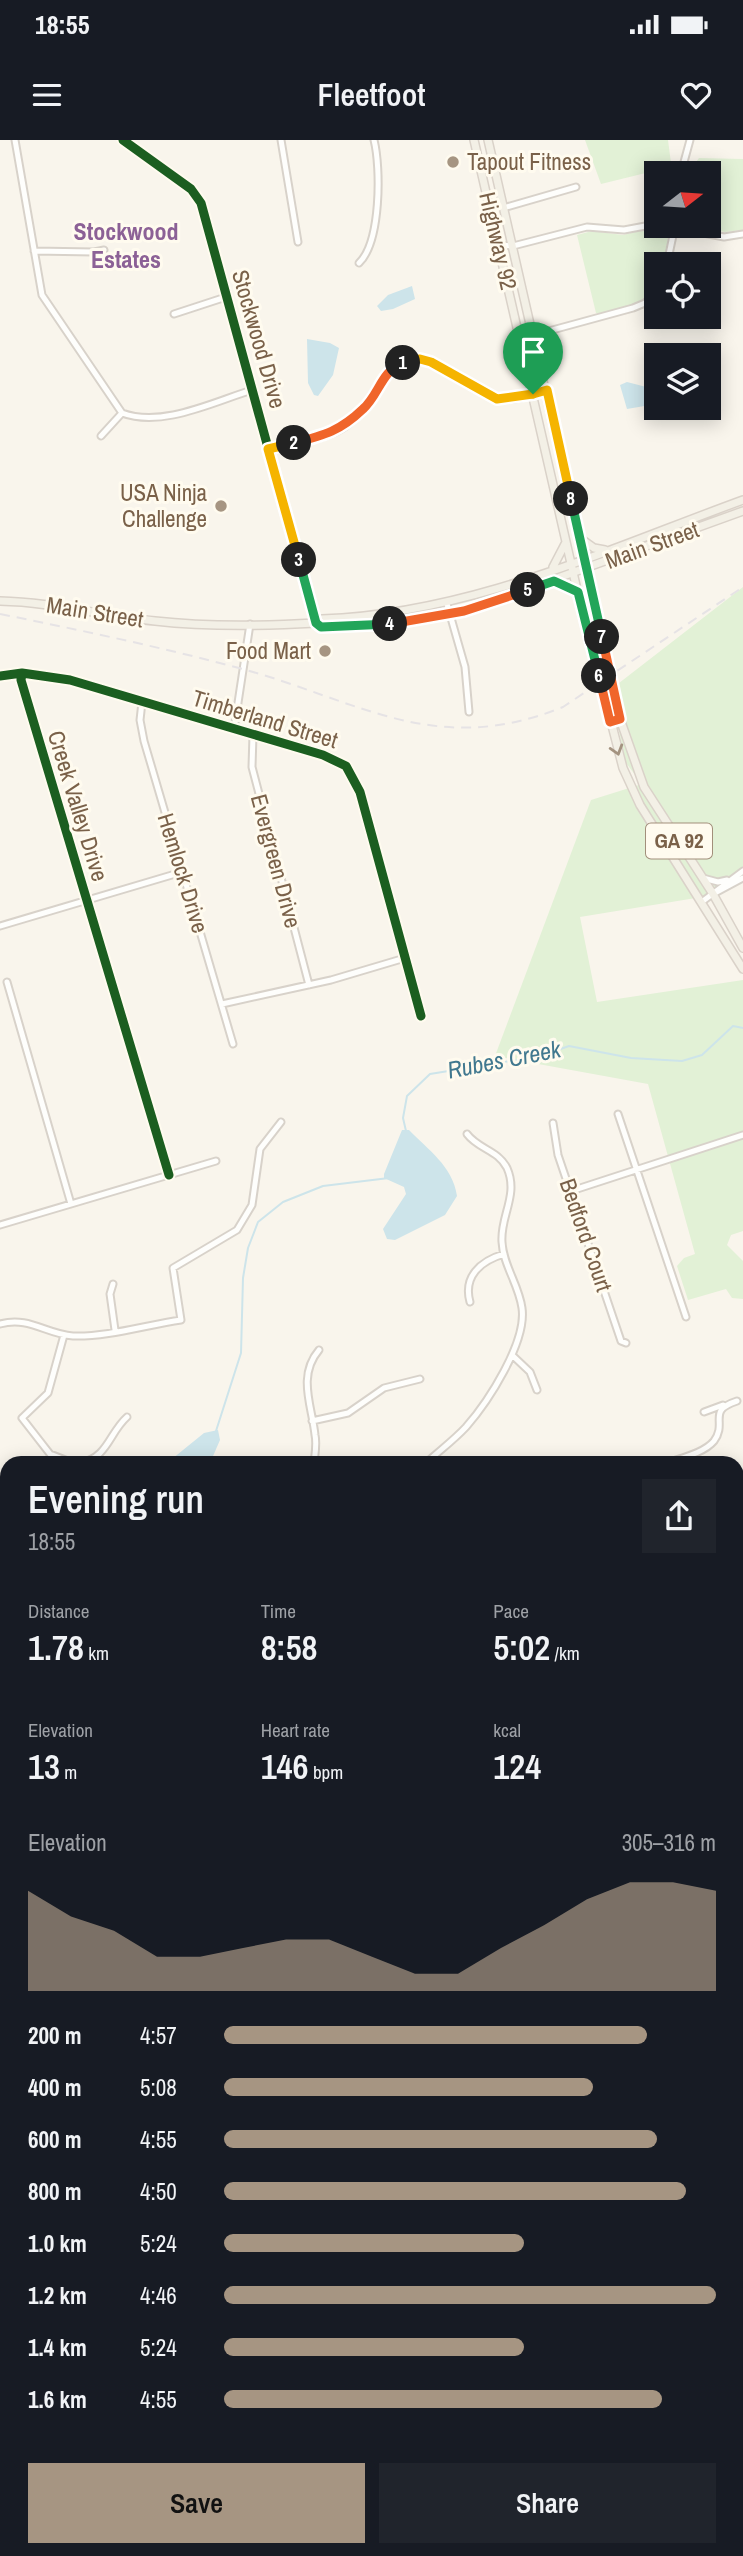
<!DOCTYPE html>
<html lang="en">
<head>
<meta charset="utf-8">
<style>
  :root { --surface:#171b24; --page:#20242c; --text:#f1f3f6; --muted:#9ea1a6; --accent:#a69582 }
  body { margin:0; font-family:"Archivo Narrow",sans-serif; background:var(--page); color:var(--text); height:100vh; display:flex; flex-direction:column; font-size:26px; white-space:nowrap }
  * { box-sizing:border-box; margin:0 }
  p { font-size:23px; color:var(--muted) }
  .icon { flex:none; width:38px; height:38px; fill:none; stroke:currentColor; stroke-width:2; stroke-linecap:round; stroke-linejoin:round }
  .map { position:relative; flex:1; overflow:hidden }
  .panel { position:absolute; left:0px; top:1316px; width:744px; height:1101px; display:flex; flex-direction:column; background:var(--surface); border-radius:21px 21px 0 0; box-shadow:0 4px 18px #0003 }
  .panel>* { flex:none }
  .needle { width:46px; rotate:73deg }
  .fabs { position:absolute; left:644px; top:21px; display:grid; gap:14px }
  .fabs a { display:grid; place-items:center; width:77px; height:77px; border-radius:0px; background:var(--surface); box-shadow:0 4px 18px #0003; font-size:35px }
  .pin { position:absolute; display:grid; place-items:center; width:60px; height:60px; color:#fff; margin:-72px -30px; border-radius:50% 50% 50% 0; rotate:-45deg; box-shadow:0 0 7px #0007 }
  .pin .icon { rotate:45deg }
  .km { position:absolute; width:35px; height:35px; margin:-18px; border-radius:50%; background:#222; color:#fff; font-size:19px; line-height:35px; text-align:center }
  .round { display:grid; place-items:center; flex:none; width:74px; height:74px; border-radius:0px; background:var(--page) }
  .head { display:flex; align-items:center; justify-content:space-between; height:119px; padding:0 28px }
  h1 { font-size:38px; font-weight:600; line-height:52px }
  .metrics { display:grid; grid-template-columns:repeat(3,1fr); gap:10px; height:119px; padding:7px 28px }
  .metrics div { display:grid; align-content:center }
  .metrics b { font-size:35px; font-weight:600 }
  .metrics small { font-size:19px; font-weight:400 }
  .metrics p { font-size:19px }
  .chart { height:196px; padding:14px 28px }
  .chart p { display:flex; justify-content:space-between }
  .chart svg { width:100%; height:126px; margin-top:7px; fill:var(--accent); opacity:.7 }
  .primary-button { display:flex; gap:14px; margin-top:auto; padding:14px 28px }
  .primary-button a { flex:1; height:80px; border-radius:0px; background:var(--accent); color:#111; font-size:28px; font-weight:600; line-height:80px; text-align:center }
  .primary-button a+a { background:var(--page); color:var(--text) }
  ul { padding:0 28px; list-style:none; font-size:23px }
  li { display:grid; grid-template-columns:112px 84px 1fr; align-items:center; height:52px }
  li i { height:18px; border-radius:9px; background:var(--accent) }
  .status { display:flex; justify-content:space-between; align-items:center; height:49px; padding:0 35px; background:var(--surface); direction:ltr }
  .status svg { height:19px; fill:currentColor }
  header { display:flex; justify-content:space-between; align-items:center; height:91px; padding:0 28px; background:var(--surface); font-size:32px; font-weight:600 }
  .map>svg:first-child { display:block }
</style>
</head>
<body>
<div class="status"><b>18:55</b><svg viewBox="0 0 49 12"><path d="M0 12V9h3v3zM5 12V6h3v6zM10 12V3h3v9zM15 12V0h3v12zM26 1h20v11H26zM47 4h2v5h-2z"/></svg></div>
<header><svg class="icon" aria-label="menu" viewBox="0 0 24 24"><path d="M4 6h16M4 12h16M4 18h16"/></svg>Fleetfoot<svg class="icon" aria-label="heart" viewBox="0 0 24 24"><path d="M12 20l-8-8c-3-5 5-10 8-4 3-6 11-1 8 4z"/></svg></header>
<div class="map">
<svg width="743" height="2416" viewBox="0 0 743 2416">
  <rect width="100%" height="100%" fill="#f9f5ec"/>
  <!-- green -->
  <path fill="#e2f1d6" d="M585,0H668L671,23L666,28L601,44Z
    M699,18L743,19V90L725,92L691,86H709V33H688Z
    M651,88L669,91L664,124H656C656,131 658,141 655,147C648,164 613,173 596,173L577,95L592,91L623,95Z
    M743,447V734L714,755L580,777L597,862L743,840V1091L731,1095L727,1105L743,1121V1159L732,1158L726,1149L688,1160L677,1126L684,1118L695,1114L648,944L495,916L591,660L642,644L626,623L610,550Z
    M2,2059L7,2075V2118L0,2120Z
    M302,2410H391L389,2416H304Z"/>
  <!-- water -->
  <path fill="#cde4ea" d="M412,146L415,159L393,169L381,171L377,166L388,155Z
    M307,199L330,203L339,208L333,235L318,256L314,255L308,243Z
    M627,242L654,249L656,264L627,269L620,245Z
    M402,990H409C427,1009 453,1026 457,1056L445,1075L395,1100L387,1099L383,1089L406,1054L404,1047L384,1038V1034Z
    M218,1290L220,1300L210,1323H167L204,1293Z"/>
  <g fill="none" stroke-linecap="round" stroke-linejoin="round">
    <!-- stream -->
    <path stroke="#cde4ea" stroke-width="2" d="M406,991L403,978L407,956L430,934L541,916L569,906L631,918L682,921L702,915L733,886L743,888
      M216,1291L241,1213L243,1138L248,1108L258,1082L283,1062L323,1046L389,1038
      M0,1471L7,1472
      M737,2340L743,2336"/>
    <!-- minor casing -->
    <g stroke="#d8d2ca" stroke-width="9">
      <path id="minor" d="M15,0L42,155L122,273C162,288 213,262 252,250
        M123,0L191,49L201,63L316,483
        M281,0L298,102
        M681,33L690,0
        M503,68L576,47
        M667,86L724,97L743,94
        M499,105L513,106L587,87L624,90L656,84
        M34,111L94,112L104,110
        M359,123C381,102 381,28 374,0
        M667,124L675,86
        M174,174L226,157
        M534,195L633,168L645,163L656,152
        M101,296L122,273
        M268,309C292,303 325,301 346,286C370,270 377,229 407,221C443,211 467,254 500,259C515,262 533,254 547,250
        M447,464L465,527L469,572
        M22,533L21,540L169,1035
        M0,536L22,533L70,540L323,615L346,626L360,652L421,876
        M142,562L140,580L144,601L233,904
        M234,589L250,484
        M253,595L252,627L309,845
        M703,738L718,742L727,740
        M713,754L743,738
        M703,761L743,731
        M0,786L182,732
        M7,842L71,1064
        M222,864L331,840L405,818
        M618,974L686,1177
        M553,983L558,1015L621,1201L626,1203
        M571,1051L743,995
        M0,1085L216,1021
        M113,1144L110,1154L115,1190
        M470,1162C463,1137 480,1121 504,1114
        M0,1184C29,1176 46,1194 73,1196C108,1197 146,1185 181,1180L173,1128L237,1090L252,1065L260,1009L281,982
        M64,1195L48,1253L22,1278L50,1314L73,1323
        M512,1215L530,1232L537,1250
        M704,1272L723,1265
        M312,1281L348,1273L384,1248L420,1239
        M80,1323C108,1318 109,1293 127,1277
        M314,1323C315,1314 317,1304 315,1295C312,1266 297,1236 319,1210
        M426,1323C439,1311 454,1300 466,1287C488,1262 527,1202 522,1168C519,1145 503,1125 502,1102C500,1076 519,1055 507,1028C498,1010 478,1009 467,994
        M667,1323C681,1318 704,1313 714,1301C728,1282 706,1271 737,1261
        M737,1358H738
        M737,1420L743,1418
        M737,1460L743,1458
        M0,1668L2,1679
        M0,1768L7,1787
        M737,1800L742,1830
        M0,1833L7,1831
        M737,1996L743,1995
        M0,2055L7,2053
        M737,2155L743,2154
        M737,2222L743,2221
        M0,2376L7,2374
        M737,2404L743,2403
        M64,2410L72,2416
        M250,2410L252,2416
        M388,2416L390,2410
        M700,2416L715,2410"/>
    </g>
    <!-- major casing -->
    <g stroke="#dad2c9" stroke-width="10">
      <path id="major" d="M474,0L578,454L623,628L640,665L743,829
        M488,0L620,579L644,647L713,754L743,808
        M580,398L594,408L605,410
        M553,427L565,404
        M555,441L578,452
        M0,461C52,462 103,476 155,481C208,487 263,486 316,483L322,479C469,474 606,410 743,360
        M316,483L321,487L405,482L472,469L743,371"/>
    </g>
    <!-- minor -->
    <use href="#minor" stroke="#fefefc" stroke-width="5"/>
    <!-- major -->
    <use href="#major" stroke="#f3f0e6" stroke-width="7"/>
    <!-- rail -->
    <path stroke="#e6e3e5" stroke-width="2" stroke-dasharray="10 7" stroke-linecap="butt" d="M0,474C80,490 160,507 239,528C358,560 435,619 563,567L743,447"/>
    <!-- cycleway casing -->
    <g stroke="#fffbef" stroke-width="13">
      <path id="cycleway" d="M123,0L191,49L201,63L316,483
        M22,533L21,540L169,1035
        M0,536L22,533L70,540L323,615L346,626L360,652L421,876"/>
    </g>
    <!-- cycleway -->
    <use href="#cycleway" stroke="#1b5e20" stroke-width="9"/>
  </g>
  <!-- one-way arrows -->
  <defs><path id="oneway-chevron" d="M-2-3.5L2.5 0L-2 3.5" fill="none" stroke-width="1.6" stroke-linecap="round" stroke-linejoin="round" transform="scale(1.75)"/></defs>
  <use stroke="#a49380" href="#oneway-chevron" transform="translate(617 610) rotate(73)"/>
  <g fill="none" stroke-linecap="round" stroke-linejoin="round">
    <!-- split-1 casing -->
    <g stroke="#fff" stroke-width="14">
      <path id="split-1" d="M403,223L420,219L431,222L497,259L533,254"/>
    </g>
    <!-- split-2 casing -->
    <g stroke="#fff" stroke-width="14">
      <path id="split-2" d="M294,303C325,295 340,291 363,269C379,255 381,231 403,223"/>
    </g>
    <!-- split-3 casing -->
    <g stroke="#fff" stroke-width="14">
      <path id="split-3" d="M294,303L268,309L299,420"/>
    </g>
    <!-- split-4 casing -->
    <g stroke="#fff" stroke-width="14">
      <path id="split-4" d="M299,420L316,483L321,487L390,484"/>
    </g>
    <!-- split-5 casing -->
    <g stroke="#fff" stroke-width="14">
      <path id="split-5" d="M390,484L464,471L528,450"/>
    </g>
    <!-- split-6 casing -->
    <g stroke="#fff" stroke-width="14">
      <path id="split-6" d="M528,450L554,441L578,452L599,536"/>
    </g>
    <!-- split-7 casing -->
    <g stroke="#fff" stroke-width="14">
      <path id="split-7" d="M599,536L610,582L620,579L602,497"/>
    </g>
    <!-- split-8 casing -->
    <g stroke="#fff" stroke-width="14">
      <path id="split-8" d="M571,359L602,497"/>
    </g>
    <!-- split-9 casing -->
    <g stroke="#fff" stroke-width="14">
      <path id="split-9" d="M533,254L547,250L571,359"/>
    </g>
    <!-- split-1 -->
    <use href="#split-1" stroke="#f5b400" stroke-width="9"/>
    <!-- split-2 -->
    <use href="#split-2" stroke="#f0652b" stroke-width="9"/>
    <!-- split-3 -->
    <use href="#split-3" stroke="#f5b400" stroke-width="9"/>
    <!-- split-4 -->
    <use href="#split-4" stroke="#22a559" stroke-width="9"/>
    <!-- split-5 -->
    <use href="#split-5" stroke="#f0652b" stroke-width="9"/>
    <!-- split-6 -->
    <use href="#split-6" stroke="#22a559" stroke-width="9"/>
    <!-- split-7 -->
    <use href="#split-7" stroke="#f0652b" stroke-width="9"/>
    <!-- split-8 -->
    <use href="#split-8" stroke="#22a559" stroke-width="9"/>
    <!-- split-9 -->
    <use href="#split-9" stroke="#f5b400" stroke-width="9"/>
  </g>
  <!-- markers -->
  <g fill="#a69582" stroke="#fffbef" stroke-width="2.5">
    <circle cx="453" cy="22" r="7"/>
    <circle cx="221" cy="366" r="7"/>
    <circle cx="325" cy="511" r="7"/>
  </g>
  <g text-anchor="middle" stroke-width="6" stroke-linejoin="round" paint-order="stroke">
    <!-- shield labels -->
    <rect fill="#fffbef" stroke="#a28f7b" stroke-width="2" x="646" y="683.5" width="66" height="35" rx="5"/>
    <g font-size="21" font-weight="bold" fill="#7a6149">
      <text x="679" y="708">GA 92</text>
    </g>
    <!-- poi labels -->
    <g font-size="23" fill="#7a6149" stroke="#fffbef" text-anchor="end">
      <text x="467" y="30" text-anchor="start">Tapout Fitness</text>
      <text x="207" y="361">USA Ninja<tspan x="207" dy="26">Challenge</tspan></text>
      <text x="311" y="519">Food Mart</text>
    </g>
    <!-- street labels -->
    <g font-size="23" fill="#7a6149" stroke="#fffbef">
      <text transform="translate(498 101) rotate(77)" y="8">Highway 92</text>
      <text transform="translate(259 199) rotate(74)" y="8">Stockwood Drive</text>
      <text transform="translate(652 405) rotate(-20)" y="8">Main Street</text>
      <text transform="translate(95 472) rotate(9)" y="8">Main Street</text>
      <text transform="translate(265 579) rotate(17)" y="8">Timberland Street</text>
      <text transform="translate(78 666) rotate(73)" y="8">Creek Valley Drive</text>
      <text transform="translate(276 721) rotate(75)" y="8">Evergreen Drive</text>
      <text transform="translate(183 733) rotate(73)" y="8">Hemlock Drive</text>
      <text transform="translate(586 1095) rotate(71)" y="8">Bedford Court</text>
    </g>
    <!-- neighbourhood labels -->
    <g font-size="24" font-weight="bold" fill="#8c6196" stroke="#fffbef">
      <text x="126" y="100">Stockwood<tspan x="126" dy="28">Estates</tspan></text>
    </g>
    <!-- water labels -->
    <g font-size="24" font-style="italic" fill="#41788f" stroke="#fffbef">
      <text transform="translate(504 920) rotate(-11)" y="8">Rubes Creek</text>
    </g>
  </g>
</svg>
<div class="fabs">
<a><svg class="needle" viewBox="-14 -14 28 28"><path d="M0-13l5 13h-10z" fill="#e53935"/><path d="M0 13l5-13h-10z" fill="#9ea1a6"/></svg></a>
<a><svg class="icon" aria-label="locate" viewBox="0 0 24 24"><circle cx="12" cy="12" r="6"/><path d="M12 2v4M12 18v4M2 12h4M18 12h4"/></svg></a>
<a><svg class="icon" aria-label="layers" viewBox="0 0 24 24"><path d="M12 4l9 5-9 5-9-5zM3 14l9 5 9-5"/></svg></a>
</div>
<div class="pin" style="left:533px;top:254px;background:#1e9e55"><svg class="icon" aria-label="arrive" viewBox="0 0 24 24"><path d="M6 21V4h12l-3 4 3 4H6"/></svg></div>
<b class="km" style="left:403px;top:223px">1</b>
<b class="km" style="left:294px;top:303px">2</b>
<b class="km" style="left:299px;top:420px">3</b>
<b class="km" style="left:390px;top:484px">4</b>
<b class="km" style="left:528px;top:450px">5</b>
<b class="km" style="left:599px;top:536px">6</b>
<b class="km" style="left:602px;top:497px">7</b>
<b class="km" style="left:571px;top:359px">8</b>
<section class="panel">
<div class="head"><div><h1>Evening run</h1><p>18:55</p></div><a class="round"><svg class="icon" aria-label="share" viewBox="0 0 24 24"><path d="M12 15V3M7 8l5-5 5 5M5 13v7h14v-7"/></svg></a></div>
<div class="metrics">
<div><p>Distance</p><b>1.78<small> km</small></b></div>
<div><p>Time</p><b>8:58</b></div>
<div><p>Pace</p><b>5:02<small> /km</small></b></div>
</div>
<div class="metrics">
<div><p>Elevation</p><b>13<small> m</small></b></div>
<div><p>Heart rate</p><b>146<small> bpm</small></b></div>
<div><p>kcal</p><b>124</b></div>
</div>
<div class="chart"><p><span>Elevation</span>305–316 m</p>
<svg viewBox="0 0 160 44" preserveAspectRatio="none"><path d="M0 44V9L10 18L20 23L30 32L40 32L50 29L60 26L70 26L80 32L90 38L100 38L110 29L120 21L130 12L140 6L150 6L160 9V44z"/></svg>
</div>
<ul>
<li><b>200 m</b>4:57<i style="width:86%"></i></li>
<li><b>400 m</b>5:08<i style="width:75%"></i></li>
<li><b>600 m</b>4:55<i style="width:88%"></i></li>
<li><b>800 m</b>4:50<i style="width:94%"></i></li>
<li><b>1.0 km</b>5:24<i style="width:61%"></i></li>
<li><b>1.2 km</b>4:46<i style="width:100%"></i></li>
<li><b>1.4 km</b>5:24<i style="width:61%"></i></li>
<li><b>1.6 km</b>4:55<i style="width:89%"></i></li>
</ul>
<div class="primary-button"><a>Save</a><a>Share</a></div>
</section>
</div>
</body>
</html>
